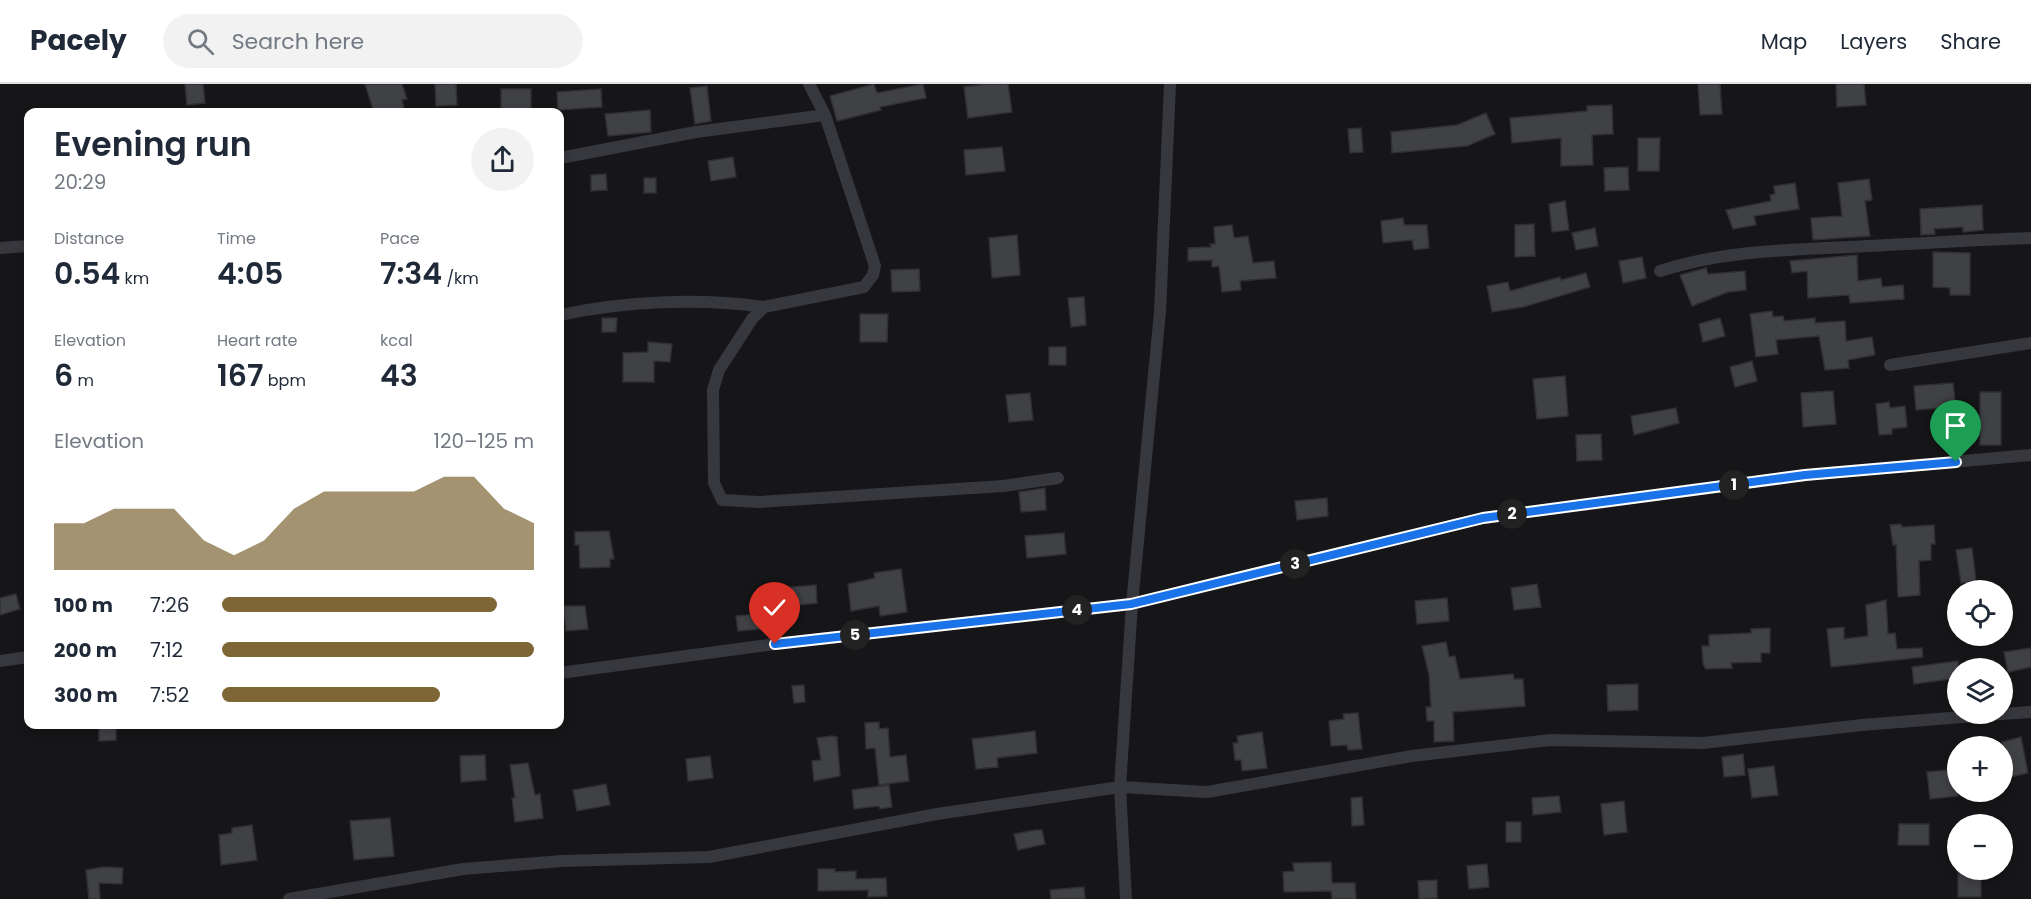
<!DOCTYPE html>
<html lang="en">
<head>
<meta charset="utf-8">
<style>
  :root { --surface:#fff; --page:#f2f2f3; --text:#1f2937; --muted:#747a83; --line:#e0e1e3; --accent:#7e6636 }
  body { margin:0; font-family:Poppins,sans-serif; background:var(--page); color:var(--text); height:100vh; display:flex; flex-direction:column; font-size:22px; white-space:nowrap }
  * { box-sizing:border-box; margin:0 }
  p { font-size:20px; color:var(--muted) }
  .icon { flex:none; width:33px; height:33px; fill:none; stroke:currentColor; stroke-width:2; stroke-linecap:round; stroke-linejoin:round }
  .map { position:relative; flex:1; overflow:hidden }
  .details { position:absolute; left:24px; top:24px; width:540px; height:621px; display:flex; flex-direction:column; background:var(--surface); border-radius:12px; box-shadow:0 3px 9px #0003 }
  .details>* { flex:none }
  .controls { position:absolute; left:1947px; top:496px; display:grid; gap:12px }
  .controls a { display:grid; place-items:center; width:66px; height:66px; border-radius:50%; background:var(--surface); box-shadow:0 3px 9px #0003; font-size:30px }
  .pin { position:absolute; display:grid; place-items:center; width:51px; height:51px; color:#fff; margin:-62px -26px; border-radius:50% 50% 50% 0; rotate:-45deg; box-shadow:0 0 6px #0007 }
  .pin .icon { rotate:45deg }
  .km { position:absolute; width:30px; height:30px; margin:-15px; border-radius:50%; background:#222; color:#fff; font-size:16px; line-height:30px; text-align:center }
  .round { display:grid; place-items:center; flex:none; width:63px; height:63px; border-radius:32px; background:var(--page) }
  .headline { display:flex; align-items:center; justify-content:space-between; height:102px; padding:0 30px }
  h1 { font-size:33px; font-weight:600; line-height:45px }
  .stats { display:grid; grid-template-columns:repeat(3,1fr); gap:9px; height:102px; padding:6px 30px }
  .stats div { display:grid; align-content:center }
  .stats b { font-size:30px; font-weight:600 }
  .stats small { font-size:16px; font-weight:400 }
  .stats p { font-size:16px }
  .chart { height:168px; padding:12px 30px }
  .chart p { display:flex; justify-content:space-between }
  .chart svg { width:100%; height:108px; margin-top:6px; fill:var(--accent); opacity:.7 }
  ul { padding:0 30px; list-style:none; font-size:20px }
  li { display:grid; grid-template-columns:96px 72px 1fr; align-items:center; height:45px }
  li i { height:15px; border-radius:8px; background:var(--accent) }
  header { display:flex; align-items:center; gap:36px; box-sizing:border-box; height:84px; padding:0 30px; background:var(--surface); border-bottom:2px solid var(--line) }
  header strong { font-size:28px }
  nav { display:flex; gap:33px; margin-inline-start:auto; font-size:21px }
  .search { width:420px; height:54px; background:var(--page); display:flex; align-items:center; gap:15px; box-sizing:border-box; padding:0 21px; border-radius:33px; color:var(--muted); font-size:22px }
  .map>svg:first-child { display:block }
</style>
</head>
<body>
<header>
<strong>Pacely</strong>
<div class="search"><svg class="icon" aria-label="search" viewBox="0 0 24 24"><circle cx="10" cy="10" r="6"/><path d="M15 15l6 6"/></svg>Search here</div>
<nav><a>Map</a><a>Layers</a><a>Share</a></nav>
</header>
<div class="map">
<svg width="2031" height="815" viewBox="0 0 2031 815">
  <rect width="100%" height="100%" fill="#161618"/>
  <!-- building -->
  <path fill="#404145" stroke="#303034" stroke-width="1.5" d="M185,0H203L205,19L187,21Z
    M365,0H402L407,15L402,16L405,28H374Z
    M435,0H456L457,21L436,22Z
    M874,0L877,9L923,0L926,14L880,23L881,26L837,37L830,12Z
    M987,0H1008L1012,28L968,34L964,3Z
    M1698,0H1720L1722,30L1700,31Z
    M1836,0H1864L1866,21L1837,23Z
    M707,2L711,37L695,40L690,4Z
    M501,5H531V28H501Z
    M601,5L602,23L558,26L557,8Z
    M1612,21L1613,50L1592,51L1593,81L1561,82V54L1512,59L1510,34L1587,27V22Z
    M650,26L651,48L608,52L605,30Z
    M1486,29L1495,50L1467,62L1392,69L1391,48L1457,41Z
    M1361,44L1363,68L1350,69L1348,45Z
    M1638,54H1660L1659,87H1638Z
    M1002,63L1005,87L966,91L964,66Z
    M733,73L736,93L711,97L708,77Z
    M1628,83L1629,106L1605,107L1604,84Z
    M606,90L607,106L591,107V91Z
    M644,94H656V109H644Z
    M1869,95L1872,116L1865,117L1870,152L1813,156L1811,134L1842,132L1838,99Z
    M1795,99L1799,125L1754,132L1756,141L1733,145L1726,126L1771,117L1770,111L1775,110L1774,102Z
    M1565,117L1569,146L1552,148L1549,120Z
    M1982,121L1983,146L1963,148V143L1934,145L1935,150L1921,151L1920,125Z
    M1403,134L1404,141H1427L1429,164L1414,166L1412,156L1383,159L1381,137Z
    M1534,140L1535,172L1515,173V141Z
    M1232,141L1234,154L1248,152L1253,179L1274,177L1276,194L1240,197L1241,206L1222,208L1219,182L1212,183V176L1188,177V164L1211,163L1210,160H1215L1214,143Z
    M1595,144L1598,162L1576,166L1572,149Z
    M1017,151L1020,191L992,194L989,154Z
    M1933,168L1970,169V211H1950V204L1933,203Z
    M1857,171L1858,197L1881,194L1882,203L1903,201L1904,215L1850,219L1849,211L1808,214L1807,187L1792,189L1790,177Z
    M1642,173L1646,194L1623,199L1619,177Z
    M1706,184L1708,190L1745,187L1746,206L1728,208L1692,222L1680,191Z
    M919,185L920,207L892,208L891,186Z
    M1586,189L1590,203L1523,223L1492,228L1487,202L1508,198L1510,207L1560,193L1561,196Z
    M1084,213L1086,241L1071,243L1068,214Z
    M1772,227L1773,233L1783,232L1784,237L1815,234V239L1845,237L1846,257L1872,253L1875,271L1848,276L1849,284L1825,286L1819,252L1776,256L1778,270L1756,273L1750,230Z
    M860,230H888L887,258H860Z
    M602,234H617L616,248H602Z
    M1720,234L1725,252L1703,258L1699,240Z
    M648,258L672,260L670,278L654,277V298H623V269L648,268Z
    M1049,263H1066V281H1049Z
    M1752,277L1757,297L1735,303L1730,283Z
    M1565,292L1568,332L1537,335L1533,295Z
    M1953,299L1956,326L1941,328V324L1916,326L1914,302Z
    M1833,307L1836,340L1803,343L1801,309Z
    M1980,308H2001V361H1980Z
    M1030,309L1033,336L1009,338L1006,311Z
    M1889,318L1890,324L1905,322L1907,343L1892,345V350L1879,351L1876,320Z
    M1676,324L1679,339L1634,351L1631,332Z
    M1601,350L1602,376L1577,377L1576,351Z
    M1045,404L1046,426L1021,428L1019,408Z
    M1327,414L1328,432L1297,436L1295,417Z
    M1901,440L1902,443L1934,441L1935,460H1931V476L1919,477L1920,511L1898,513L1896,460L1893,461L1890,441Z
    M609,447L614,475H610V483L580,484L579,461H575V448Z
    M1064,449L1066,470L1027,474L1025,452Z
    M1972,464L1976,497L1961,499L1956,466Z
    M901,485L907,528L880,532L879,522L851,527L848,500L875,494L874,489Z
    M1537,500L1541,523L1514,526L1511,504Z
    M816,501L817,519L781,523L780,504Z
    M16,510L20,525L0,531V514Z
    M1447,514L1449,537L1417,540L1415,517Z
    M1886,516L1888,550L1895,549L1897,565L1922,564L1923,573L1831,583L1827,545L1844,543V555L1868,552L1866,521Z
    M563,522H585L588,545L566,547Z
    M758,530L760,545L738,547L736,532Z
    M1770,544V569H1761V578L1731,579L1732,584L1706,585L1703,580L1702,562H1709V551L1751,549V545Z
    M1446,558L1449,573L1455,572L1460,595L1513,590L1514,595H1523L1525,622L1453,628L1454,657L1434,658V637H1427L1426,623H1431L1429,591L1422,562Z
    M2031,564V583L2008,588L2004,568Z
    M1958,577V594L1914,600L1912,583Z
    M1638,600V626L1608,627L1607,601Z
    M804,601L805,618L794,619L792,602Z
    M1358,629L1362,665L1348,666L1347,661L1331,662L1329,637L1344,635L1343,630Z
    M879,638V645L888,644L890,673L906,671L909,697L879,701L875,664L866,665L865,639Z
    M99,642H116V656L99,657Z
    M1035,647L1037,669L997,674L998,683L976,685L972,655Z
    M1262,648L1267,684L1242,687L1241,676H1235L1233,659H1238L1237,652Z
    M832,652L837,653L840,692L814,697L812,677L821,676L817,654Z
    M2021,653L2028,689L2002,695V658Z
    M1743,670L1745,691L1724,693L1722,673Z
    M485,671L486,696L461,698L460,672Z
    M710,672L713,694L688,697L686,675Z
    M528,679L535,711L540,710L543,734L515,738L512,714H515L510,681Z
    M1774,682L1778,711L1752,714L1748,685Z
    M1958,685V712L1930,715L1927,688Z
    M606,700L610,721L577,727L573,706Z
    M889,701L892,723L880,725L879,722L854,725L852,706Z
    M1559,712L1561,728L1533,731L1532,714Z
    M1362,713L1364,741L1352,742L1351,714Z
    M1624,717L1627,748L1604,751L1601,720Z
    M390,734L394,772L354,776L350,737Z
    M1506,738H1521V758H1506Z
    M1899,740H1929V761H1898Z
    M252,741L257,776L221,781L219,751L232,749V744Z
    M1036,746H1042L1045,760L1018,766L1014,750Z
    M1331,778L1332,799H1355L1356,815H1332L1331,807L1284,808L1283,788L1294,787L1293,779Z
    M1487,780L1489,803L1469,805L1467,782Z
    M103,783L123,784L122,800L99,799L100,815H89L86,786Z
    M818,785H835V788L856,787V795L886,794L887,812L868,813V806L818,807Z
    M1958,786H1981V813H1958Z
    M1437,796V814L1419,815L1418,797Z
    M1084,803L1085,815H1051L1050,806Z"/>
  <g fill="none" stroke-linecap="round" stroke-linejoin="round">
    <!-- minor -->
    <path stroke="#37383d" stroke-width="12" d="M809,0L825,31L875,182L873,191L864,203L764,223L752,235L719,286L713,306L714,399L722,416L759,418L1003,402L1058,394
      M560,74L696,48L825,31
      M0,164L28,162
      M1660,187C1722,167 1785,166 1849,163C1910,160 1970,156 2031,154
      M560,231C625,217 698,214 764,223
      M1890,281L2031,259
      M0,577L28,573
      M560,589L775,560L1132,520L1483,434L1805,391L2031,371
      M2002,630L2031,628
      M289,815L463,785L562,777L709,773L937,730L1120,703L1207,708L1412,672L1550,656L1703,659L1862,641L2000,630
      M1126,815L1120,703L1132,520L1160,228L1170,0"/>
  </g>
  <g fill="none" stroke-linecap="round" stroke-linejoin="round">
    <!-- route casing -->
    <g stroke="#fff" stroke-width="12">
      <path id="route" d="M775,560L1131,520L1483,434L1805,391L1956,378"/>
    </g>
    <!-- route -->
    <use href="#route" stroke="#1a73e8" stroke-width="8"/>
  </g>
</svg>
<div class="controls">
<a><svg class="icon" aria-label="locate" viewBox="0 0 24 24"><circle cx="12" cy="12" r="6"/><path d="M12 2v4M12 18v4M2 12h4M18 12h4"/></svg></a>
<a><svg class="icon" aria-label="layers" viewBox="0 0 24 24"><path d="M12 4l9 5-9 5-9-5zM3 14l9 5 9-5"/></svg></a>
<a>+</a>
<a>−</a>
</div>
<div class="pin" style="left:1956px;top:378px;background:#1e9e55"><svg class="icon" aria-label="arrive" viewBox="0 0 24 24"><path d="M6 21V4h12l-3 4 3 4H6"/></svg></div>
<div class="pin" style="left:775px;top:560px;background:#d93025"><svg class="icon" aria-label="check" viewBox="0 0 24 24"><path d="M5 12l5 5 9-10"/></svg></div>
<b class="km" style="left:1734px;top:401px">1</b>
<b class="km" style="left:1512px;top:430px">2</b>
<b class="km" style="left:1295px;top:480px">3</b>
<b class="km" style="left:1077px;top:526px">4</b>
<b class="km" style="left:855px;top:551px">5</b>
<section class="details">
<div class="headline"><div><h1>Evening run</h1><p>20:29</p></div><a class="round"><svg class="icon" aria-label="share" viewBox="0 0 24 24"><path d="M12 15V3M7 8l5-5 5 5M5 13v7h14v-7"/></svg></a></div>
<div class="stats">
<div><p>Distance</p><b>0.54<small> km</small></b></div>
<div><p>Time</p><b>4:05</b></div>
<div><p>Pace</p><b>7:34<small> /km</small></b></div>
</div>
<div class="stats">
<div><p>Elevation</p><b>6<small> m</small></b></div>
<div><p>Heart rate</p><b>167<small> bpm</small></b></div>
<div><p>kcal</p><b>43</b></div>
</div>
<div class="chart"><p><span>Elevation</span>120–125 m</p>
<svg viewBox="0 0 160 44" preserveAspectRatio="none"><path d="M0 44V25L10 25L20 19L30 19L40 19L50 32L60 38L70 32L80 19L90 12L100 12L110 12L120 12L130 6L140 6L150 19L160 25V44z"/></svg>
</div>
<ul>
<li><b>100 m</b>7:26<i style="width:88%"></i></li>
<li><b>200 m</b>7:12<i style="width:100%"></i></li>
<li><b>300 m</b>7:52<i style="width:70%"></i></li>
</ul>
</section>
</div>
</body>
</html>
